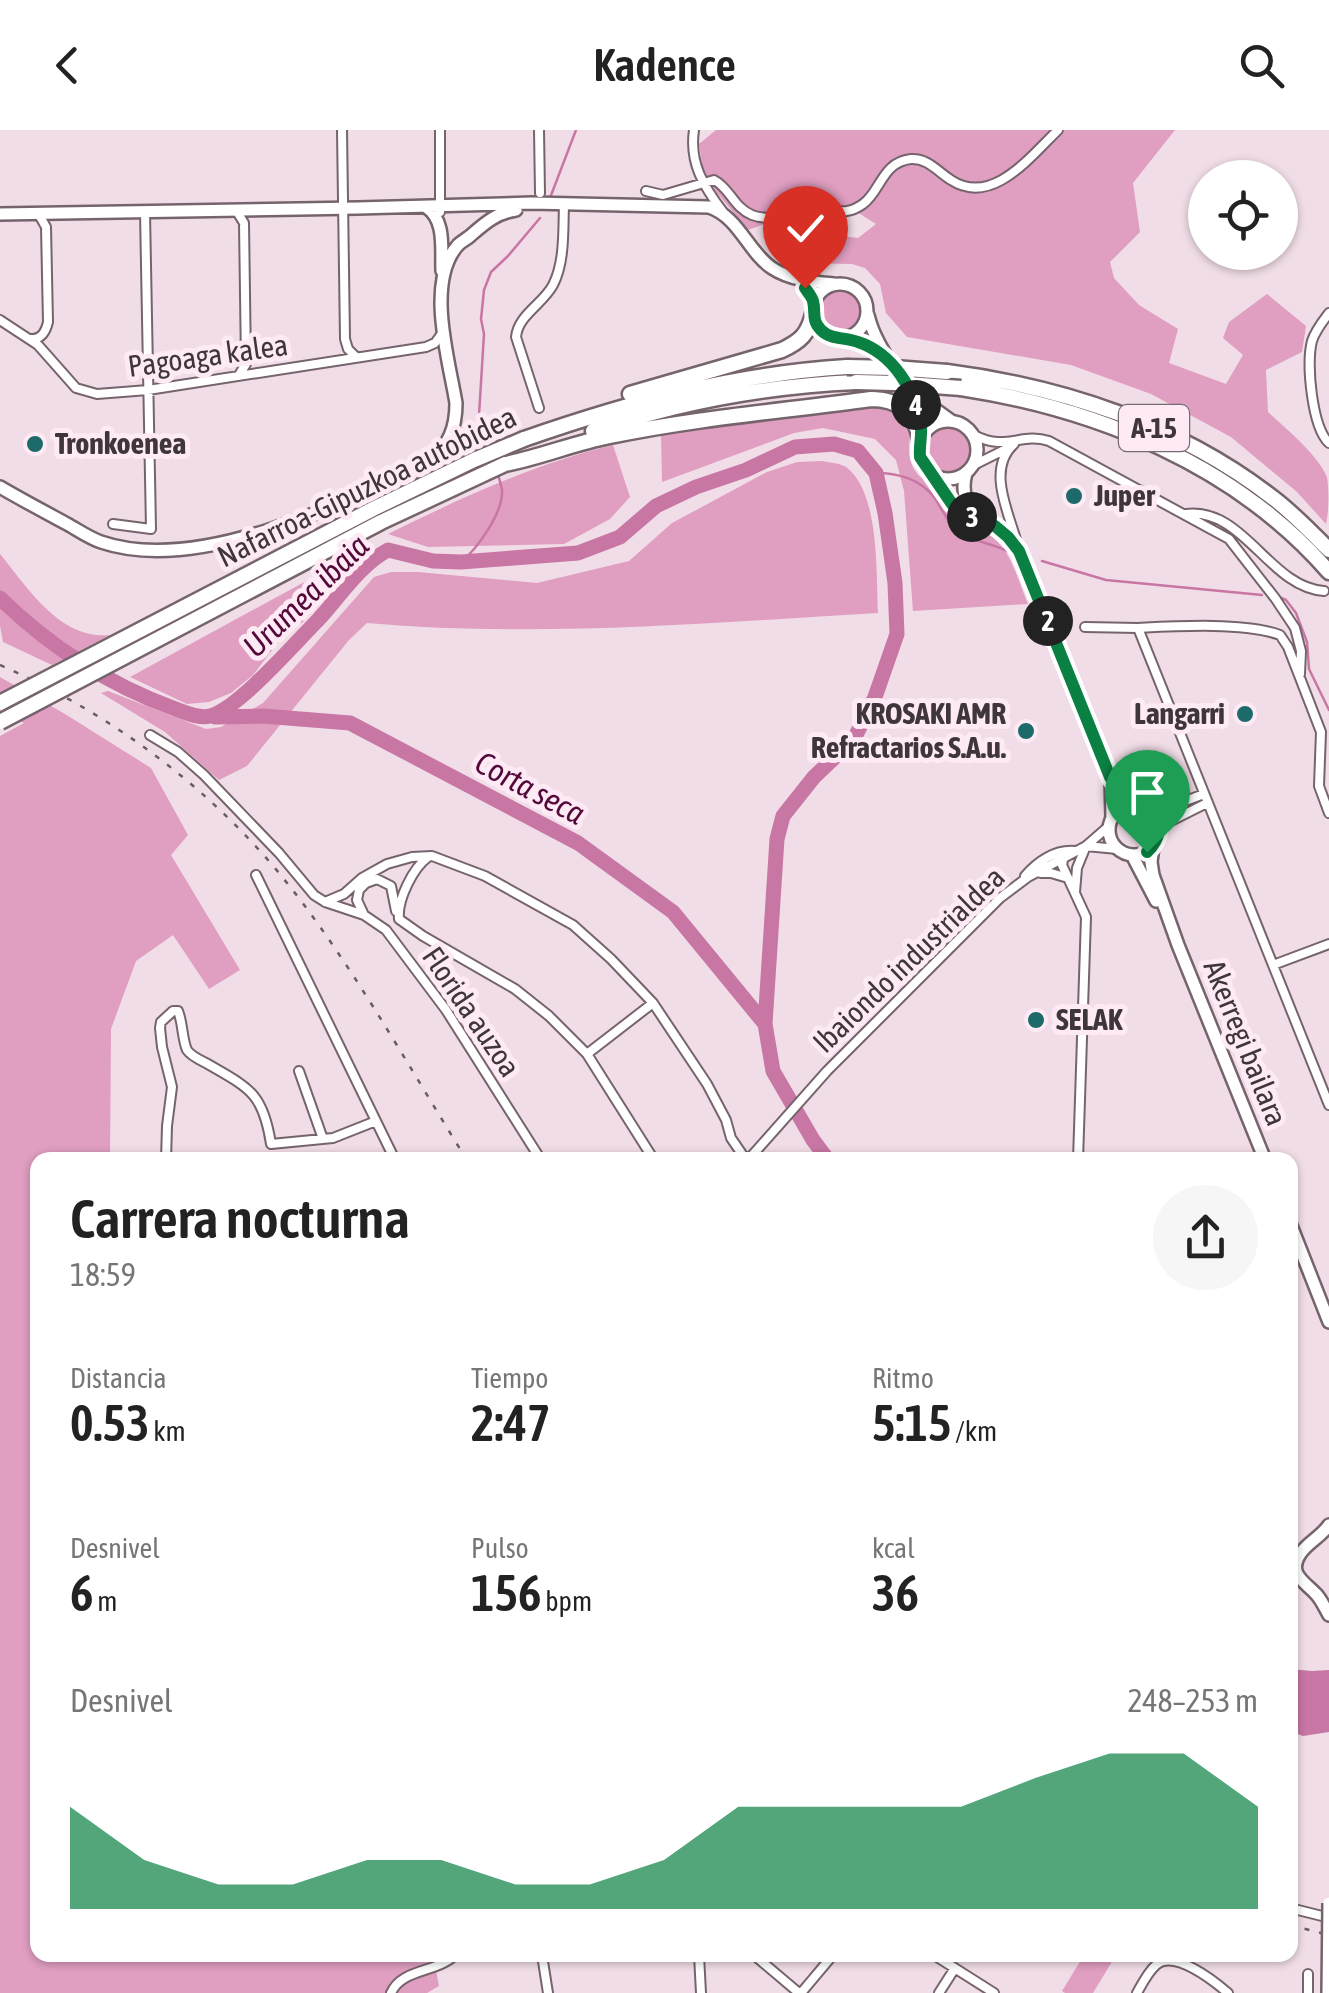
<!DOCTYPE html>
<html lang="es">
<head>
<meta charset="utf-8">
<style>
  :root { --surface:#fff; --page:#f6f6f6; --text:#222; --muted:#767676; --accent:#0b8043 }
  body { margin:0; font-family:"Asap Condensed",sans-serif; background:var(--page); color:var(--text); height:100vh; display:flex; flex-direction:column; font-size:38px; white-space:nowrap }
  * { box-sizing:border-box; margin:0 }
  p { font-size:32px; color:var(--muted) }
  .icon { flex:none; width:55px; height:55px; fill:none; stroke:currentColor; stroke-width:2; stroke-linecap:round; stroke-linejoin:round }
  .map { position:relative; flex:1; overflow:hidden }
  .sheet { position:absolute; left:30px; top:1022px; width:1268px; height:810px; display:flex; flex-direction:column; background:var(--surface); border-radius:20px; box-shadow:0 2px 8px #0004 }
  .sheet>* { flex:none }
  .tools { position:absolute; left:1188px; top:30px; display:grid; gap:20px }
  .tools a { display:grid; place-items:center; width:110px; height:110px; border-radius:50%; background:var(--surface); box-shadow:0 2px 8px #0004; font-size:50px }
  .pin { position:absolute; display:grid; place-items:center; width:85px; height:85px; color:#fff; margin:-102px -42px; border-radius:50% 50% 50% 0; rotate:-45deg; box-shadow:0 0 10px #0007 }
  .pin .icon { rotate:45deg }
  .km { position:absolute; width:50px; height:50px; margin:-25px; border-radius:50%; background:#222; color:#fff; font-size:28px; line-height:50px; text-align:center }
  .round { display:grid; place-items:center; flex:none; width:105px; height:105px; border-radius:52px; background:var(--page) }
  .summary { display:flex; align-items:center; justify-content:space-between; height:170px; padding:0 40px }
  h1 { font-size:55px; font-weight:600; line-height:75px }
  .stats { display:grid; grid-template-columns:repeat(3,1fr); gap:15px; height:170px; padding:10px 40px }
  .stats div { display:grid; align-content:center }
  .stats b { font-size:50px; font-weight:600 }
  .stats small { font-size:28px; font-weight:400 }
  .stats p { font-size:28px }
  .chart { height:280px; padding:20px 40px }
  .chart p { display:flex; justify-content:space-between }
  .chart svg { width:100%; height:180px; margin-top:10px; fill:var(--accent); opacity:.7 }
  header { display:flex; justify-content:space-between; align-items:center; height:130px; padding:0 40px; background:var(--surface); font-size:45px; font-weight:600 }
  .map>svg:first-child { display:block }
</style>
</head>
<body>
<header><svg class="icon" aria-label="back" viewBox="0 0 24 24"><path d="M15 5l-7 7 7 7"/></svg>Kadence<svg class="icon" aria-label="search" viewBox="0 0 24 24"><circle cx="10" cy="10" r="6"/><path d="M15 15l6 6"/></svg></header>
<div class="map">
<svg width="1329" height="1863" viewBox="0 0 1329 1863">
  <rect width="100%" height="100%" fill="#f1dde7"/>
  <!-- green -->
  <path fill="#e09ec1" d="M716,0H1175L1133,53L1140,102L1110,132L1114,148L1139,175L1178,199L1169,233L1226,254L1243,225L1223,208L1229,192L1267,164L1306,196L1302,222L1266,240L1268,282C1286,299 1317,324 1327,347C1329,359 1329,382 1326,394L1297,362L1231,307L1151,264L1071,235L907,207L886,183L880,154L865,138L852,134L799,133L818,103L858,108L876,94L849,77L838,78L820,74L798,78L776,90L748,100L717,63L707,47L703,40L699,14Z
    M820 181a20 20 0 1 1 40 0a20 20 0 1 1-40 0Z
    M878,277C932,287 896,313 916,342C920,348 928,352 933,358C941,368 944,383 955,390C968,398 987,400 997,411C1013,427 1019,453 1028,474L913,481L904,361L896,330L875,309L823,298L794,303L662,352L661,304L853,278Z
    M926 320a22 22 0 1 1 44 0a22 22 0 1 1-44 0Z
    M613,315L630,367L610,389L564,414L428,417L388,404C461,368 534,334 613,315Z
    M823,331C830,333 840,333 846,337C880,362 876,444 878,483C708,493 537,508 367,493L349,510L247,636L219,650L165,602L101,563L108,561L206,599L221,597L263,573L374,447L391,442H418L537,453L629,431L672,393L767,342L797,332Z
    M0,424C28,458 60,510 110,505L52,535L3,512L0,496Z
    M352,426L314,471L303,492L286,502L253,545L231,563L209,572L187,574L130,547Z
    M0,547L65,584L151,638L188,705L171,725L240,840L209,859L173,805L136,831L111,899L110,1030H38V1825H433L439,1856L427,1863H0V606L24,593L0,583Z
    M1084,1825H1105L1113,1830L1093,1863H1065L1062,1861Z"/>
  <!-- water -->
  <path fill="#c876a4" d="M1290,1539L1312,1541L1329,1540V1602L1303,1606L1290,1601Z"/>
  <g fill="none" stroke-linecap="round" stroke-linejoin="round">
    <!-- stream -->
    <path stroke="#c876a4" stroke-width="2.5" d="M550,68L576,0
      M487,319L480,303L479,285L484,204L481,189L484,160L491,142L508,126L540,88
      M876,343C897,343 920,349 934,367C942,378 946,391 957,400C974,413 990,412 1009,422
      M1042,431L1106,450L1262,465
      M461,432C477,419 503,383 502,361C502,359 499,347 498,345
      M1279,467L1286,470L1296,483L1307,512L1309,539L1329,580"/>
    <!-- river -->
    <path stroke="#c876a4" stroke-width="15" d="M0,468C49,516 109,555 173,578C184,582 199,589 210,586C238,579 295,513 318,490C340,466 360,435 388,420L433,431L461,432L578,423L620,407L656,376L696,357L746,340L795,317L834,314L858,321L876,343L885,383L895,453L897,504L875,567L854,609L814,647L783,686L777,709L765,894L773,941L813,1010L828,1030
      M215,587L263,586L350,593L578,713L673,782L765,894"/>
    <!-- street casing -->
    <g stroke="#76646d" stroke-width="12">
      <path id="street" d="M342,0L345,209L348,219L356,227
        M440,0V82
        M539,0L540,63
        M694,0C689,33 704,57 723,82
        M646,61L663,65L714,50C730,58 733,77 752,85C773,93 791,81 812,79C832,76 842,89 863,74C881,61 882,32 911,29C928,28 938,42 951,50C992,77 1031,26 1058,0
        M236,80L244,93L246,234L239,245
        M1329,183C1323,191 1315,201 1312,211C1306,234 1312,297 1329,313
        M0,190L38,215L76,258L97,264L148,260L426,217L435,213L443,202
        M31,209C41,210 46,201 48,192L46,97L38,83
        M539,278L516,207C518,185 543,174 553,155C565,132 563,100 564,75
        M974,305C1007,322 1020,302 1049,311L1229,409L1275,468L1295,498L1301,521L1300,544
        M1014,314C986,339 1009,383 1017,413
        M972,336L1008,318
        M1186,384C1244,377 1269,457 1324,461
        M113,394L151,399L145,82
        M1085,497L1138,498
        M150,605L178,622L204,645L279,723L314,765L325,772L364,785L386,800L446,880L541,1030
        M1153,683L1204,664
        M1329,683L1319,656L1321,602L1288,517L1280,505C1245,492 1177,496 1138,498L1329,975
        M1159,697L1207,673
        M1086,716L1117,719
        M428,727C413,738 397,770 399,789L423,806L515,859L549,886L587,924L654,1030
        M1063,730L1062,735L1086,787L1078,1030
        M1041,743H1051L1068,748
        M256,745L395,1030
        M1025,746C1037,732 1055,719 1075,721
        M1075,762L1077,738L1086,716
        M325,772L344,764L362,748L387,734L412,727L432,726L485,746L573,795L611,829L653,873L707,954L726,990L731,1008L746,1030
        M364,785L357,770L359,760L366,753L377,749L391,756L396,781
        M1273,835L1329,814
        M587,924L653,873
        M299,941L323,1009
        M166,1030L167,996L172,957L162,917L160,898L161,892L173,881H178C183,893 182,909 187,920C191,926 200,930 206,933C249,958 263,962 271,1014L333,1008L376,991
        M748,1030L827,941L1000,768L1028,747L1086,716L1109,696
        M1290,1778L1322,1786
        M542,1825L548,1863
        M699,1825L701,1863
        M754,1825L799,1863
        M934,1825L994,1863
        M391,1863C402,1838 437,1843 455,1825
        M801,1863L833,1825
        M939,1863L955,1838
        M1137,1863C1142,1854 1148,1842 1156,1835C1174,1819 1214,1851 1228,1863
        M1308,1863V1844"/>
    </g>
    <!-- secondary casing -->
    <g stroke="#76646d" stroke-width="16">
      <path id="secondary" d="M426,77C446,90 441,119 442,141
        M0,84L358,78L532,73L709,77C739,87 748,122 772,138C790,150 814,152 834,154
        M813 181a27 27 0 1 1 54 0a27 27 0 1 1-54 0Z
        M868,185C878,227 914,254 921,298
        M845,208L866,214L883,225
        M914,264L950,290
        M919 320a29 29 0 1 1 58 0a29 29 0 1 1-58 0Z
        M966,343C961,361 965,376 979,389
        M934,345L957,379L995,396L1008,407L1019,421L1111,647L1124,666L1136,675
        M0,357C22,370 45,382 67,394C78,400 89,408 101,412C198,445 342,374 429,331C449,316 456,298 456,273C449,230 425,152 458,115C462,111 467,109 470,106C485,93 496,83 516,80
        M1111,647L1112,688
        M1109 700a25 25 0 1 1 50 0a25 25 0 1 1-50 0Z
        M1153,717L1151,732L1153,745L1178,815L1265,1030
        M1132,725L1156,771
        M1290,1093L1329,1192
        M1329,1395C1321,1407 1308,1412 1300,1424C1287,1444 1305,1452 1316,1464C1321,1469 1325,1478 1329,1485"/>
    </g>
    <!-- highway casing -->
    <g stroke="#76646d" stroke-width="19">
      <path id="highway" d="M947,242C1063,257 1179,295 1273,368C1293,383 1311,402 1329,420
        M961,258C1098,279 1236,335 1329,442
        M630,264L782,220C801,211 808,204 813,184
        M593,301C678,272 767,256 856,252
        M524,309C630,272 734,244 847,237
        M505,334C541,327 574,313 610,306C696,288 784,281 871,269C899,269 917,284 920,311"/>
    </g>
    <!-- street -->
    <use href="#street" stroke="#fff" stroke-width="8"/>
    <!-- secondary -->
    <use href="#secondary" stroke="#fff" stroke-width="11"/>
    <!-- highway -->
    <use href="#highway" stroke="#fff" stroke-width="14"/>
    <!-- rail -->
    <path stroke="#685d63" stroke-width="2.5" stroke-dasharray="5 10" stroke-linecap="butt" d="M0,535C105,581 199,649 274,737C347,824 406,933 467,1030
      M1290,1795L1329,1805"/>
    <!-- secondary-bridge casing -->
    <g stroke="#76646d" stroke-width="16" stroke-linecap="butt">
      <path id="secondary-bridge" d="M1328,1863L1329,1773"/>
    </g>
    <!-- highway-bridge casing -->
    <g stroke="#76646d" stroke-width="19" stroke-linecap="butt">
      <path id="highway-bridge" d="M847,237L894,238L947,242
        M856,252L894,253L961,258
        M0,573L373,379L474,330L524,309
        M0,592L381,392L505,334"/>
    </g>
    <!-- secondary-bridge -->
    <use href="#secondary-bridge" stroke="#fff" stroke-width="11"/>
    <!-- highway-bridge -->
    <use href="#highway-bridge" stroke="#fff" stroke-width="14"/>
  </g>
  <g fill="none" stroke-linecap="round" stroke-linejoin="round">
    <!-- route casing -->
    <g stroke="#fff" stroke-width="20">
      <path id="route" d="M805,158C807,161 812,167 813,171C816,182 811,190 821,200C831,210 845,207 858,212C892,223 916,260 921,296C922,306 919,316 920,327L952,374L967,385L995,396L1008,407L1019,421L1110,647C1117,656 1122,668 1132,673C1144,680 1136,671 1148,679C1165,690 1160,710 1147,722"/>
    </g>
    <!-- route -->
    <use href="#route" stroke="#0b8043" stroke-width="12"/>
  </g>
  <!-- markers -->
  <g fill="#1d6a6b" stroke="#feeaf4" stroke-width="4">
    <circle cx="35" cy="314" r="10"/>
    <circle cx="1074" cy="366" r="10"/>
    <circle cx="1245" cy="584" r="10"/>
    <circle cx="1026" cy="601" r="10"/>
    <circle cx="1036" cy="890" r="10"/>
  </g>
  <g text-anchor="middle" stroke-width="10" stroke-linejoin="round" paint-order="stroke">
    <!-- shield labels -->
    <rect fill="#feeaf4" stroke="#786c72" stroke-width="2.5" x="1119" y="275" width="70" height="46" rx="8"/>
    <g font-size="28" font-weight="bold" fill="#3e363a">
      <text x="1154" y="308">A-15</text>
    </g>
    <!-- street labels -->
    <g font-size="30" fill="#3e363a" stroke="#feeaf4">
      <text transform="translate(208 226) rotate(-8)" y="10">Pagoaga kalea</text>
      <text transform="translate(367 357) rotate(-26)" y="10">Nafarroa-Gipuzkoa autobidea</text>
      <text transform="translate(909 830) rotate(-44)" y="10">Ibaiondo industrialdea</text>
      <text transform="translate(471 882) rotate(56)" y="10">Florida auzoa</text>
      <text transform="translate(1245 913) rotate(68)" y="10">Akerregi bailara</text>
    </g>
    <!-- poi labels -->
    <g font-size="30" font-weight="bold" fill="#3e363a" stroke="#feeaf4" text-anchor="start">
      <text x="55" y="324">Tronkoenea</text>
      <text x="1094" y="376">Juper</text>
      <text x="1006" y="594" text-anchor="end">KROSAKI AMR<tspan x="1006" dy="34">Refractarios S.A.u.</tspan></text>
      <text x="1225" y="594" text-anchor="end">Langarri</text>
      <text x="1056" y="900">SELAK</text>
    </g>
    <!-- water labels -->
    <g font-size="32" font-style="italic" fill="#54093b" stroke="#feeaf4">
      <text transform="translate(306 466) rotate(-44)" y="11">Urumea ibaia</text>
      <text transform="translate(530 658) rotate(28)" y="11">Corta seca</text>
    </g>
  </g>
</svg>
<div class="tools">
<a><svg class="icon" aria-label="locate" viewBox="0 0 24 24"><circle cx="12" cy="12" r="6"/><path d="M12 2v4M12 18v4M2 12h4M18 12h4"/></svg></a>
</div>
<div class="pin" style="left:1147px;top:722px;background:#1e9e55"><svg class="icon" aria-label="arrive" viewBox="0 0 24 24"><path d="M6 21V4h12l-3 4 3 4H6"/></svg></div>
<div class="pin" style="left:805px;top:158px;background:#d93025"><svg class="icon" aria-label="check" viewBox="0 0 24 24"><path d="M5 12l5 5 9-10"/></svg></div>
<b class="km" style="left:1048px;top:491px">2</b>
<b class="km" style="left:972px;top:387px">3</b>
<b class="km" style="left:916px;top:275px">4</b>
<section class="sheet">
<div class="summary"><div><h1>Carrera nocturna</h1><p>18:59</p></div><a class="round"><svg class="icon" aria-label="share" viewBox="0 0 24 24"><path d="M12 15V3M7 8l5-5 5 5M5 13v7h14v-7"/></svg></a></div>
<div class="stats">
<div><p>Distancia</p><b>0.53<small> km</small></b></div>
<div><p>Tiempo</p><b>2:47</b></div>
<div><p>Ritmo</p><b>5:15<small> /km</small></b></div>
</div>
<div class="stats">
<div><p>Desnivel</p><b>6<small> m</small></b></div>
<div><p>Pulso</p><b>156<small> bpm</small></b></div>
<div><p>kcal</p><b>36</b></div>
</div>
<div class="chart"><p><span>Desnivel</span>248–253 m</p>
<svg viewBox="0 0 160 44" preserveAspectRatio="none"><path d="M0 44V19L10 32L20 38L30 38L40 32L50 32L60 38L70 38L80 32L90 19L100 19L110 19L120 19L130 12L140 6L150 6L160 19V44z"/></svg>
</div>
</section>
</div>
</body>
</html>
